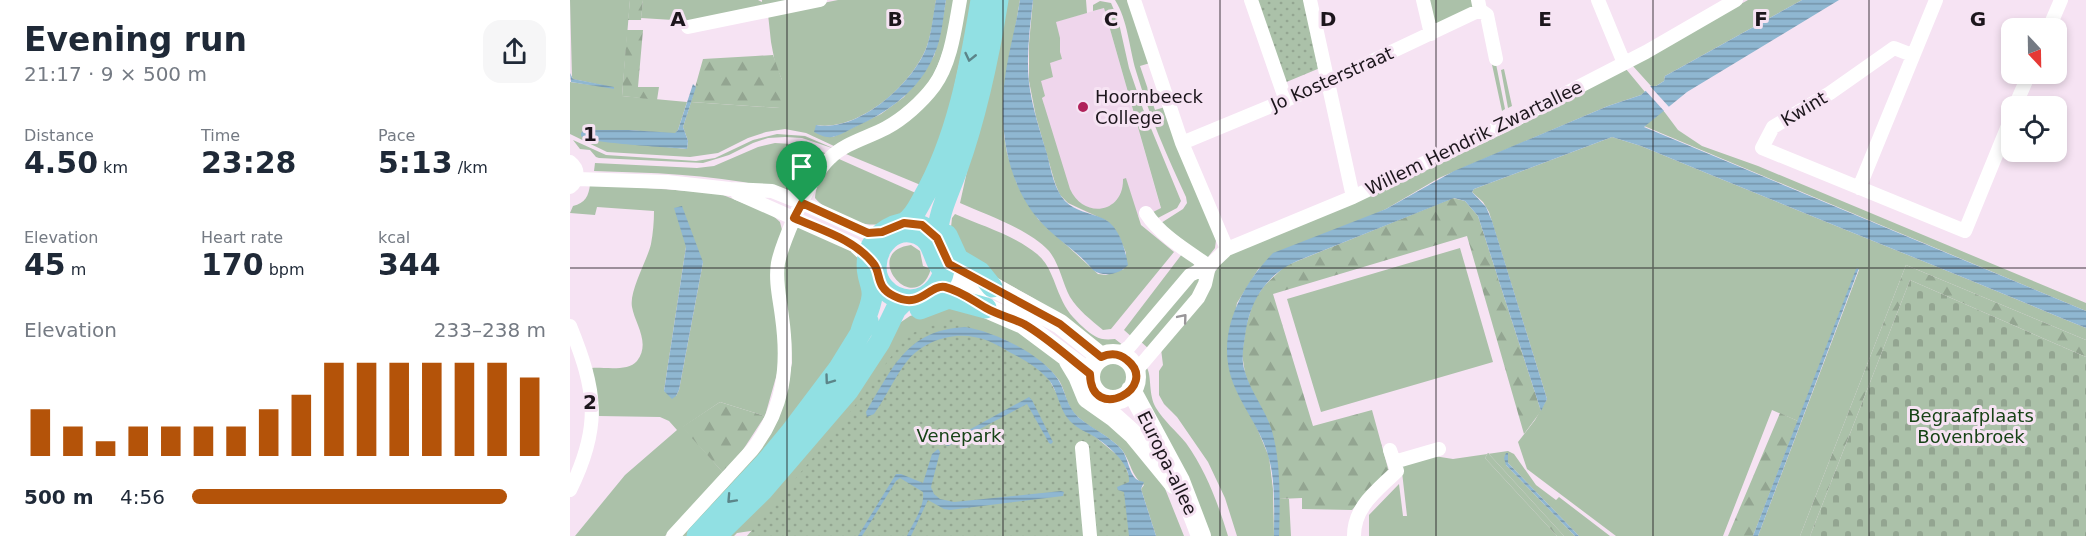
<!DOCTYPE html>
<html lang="en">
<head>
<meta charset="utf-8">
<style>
  :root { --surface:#fff; --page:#f6f6f7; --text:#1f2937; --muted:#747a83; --accent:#b45309 }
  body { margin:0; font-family:"DejaVu Sans",sans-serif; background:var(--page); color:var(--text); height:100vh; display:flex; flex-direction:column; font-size:22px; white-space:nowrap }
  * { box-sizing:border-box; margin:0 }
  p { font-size:20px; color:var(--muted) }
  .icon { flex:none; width:33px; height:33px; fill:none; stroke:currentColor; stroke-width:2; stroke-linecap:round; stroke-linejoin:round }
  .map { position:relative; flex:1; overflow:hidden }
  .sheet { display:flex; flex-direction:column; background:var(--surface); width:570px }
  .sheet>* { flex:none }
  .needle { width:39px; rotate:158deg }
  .tools { position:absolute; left:1431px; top:18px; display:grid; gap:12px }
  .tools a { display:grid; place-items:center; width:66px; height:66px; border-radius:12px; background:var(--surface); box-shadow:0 3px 9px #0003; font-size:30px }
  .pin { position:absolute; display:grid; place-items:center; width:51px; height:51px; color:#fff; margin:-62px -26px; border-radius:50% 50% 50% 0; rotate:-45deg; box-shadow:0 0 6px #0007 }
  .pin .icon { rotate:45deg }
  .round { display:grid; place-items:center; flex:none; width:63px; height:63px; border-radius:18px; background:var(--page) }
  .headline { display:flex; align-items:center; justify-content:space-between; height:102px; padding:0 24px }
  h1 { font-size:33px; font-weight:700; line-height:45px }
  .figures { display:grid; grid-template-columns:repeat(3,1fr); gap:9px; height:102px; padding:6px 24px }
  .figures div { display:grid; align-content:center }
  .figures b { font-size:30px; font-weight:700 }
  .figures small { font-size:16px; font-weight:400 }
  .figures p { font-size:16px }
  .chart { height:168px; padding:12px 24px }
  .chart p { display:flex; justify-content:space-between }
  .chart svg { width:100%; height:108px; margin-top:6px; stroke:var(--accent); stroke-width:6 }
  ul { padding:0 24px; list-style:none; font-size:20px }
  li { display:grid; grid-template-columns:96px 72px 1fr; align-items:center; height:45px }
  li i { height:15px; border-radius:8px; background:var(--accent) }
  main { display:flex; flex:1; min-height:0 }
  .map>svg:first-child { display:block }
</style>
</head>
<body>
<main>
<section class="sheet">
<div class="headline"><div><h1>Evening run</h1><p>21:17 · 9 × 500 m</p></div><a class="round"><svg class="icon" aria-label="share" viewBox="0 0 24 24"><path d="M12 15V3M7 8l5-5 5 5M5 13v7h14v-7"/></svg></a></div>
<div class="figures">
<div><p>Distance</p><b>4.50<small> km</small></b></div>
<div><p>Time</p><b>23:28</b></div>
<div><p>Pace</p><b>5:13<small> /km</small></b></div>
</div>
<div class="figures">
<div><p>Elevation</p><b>45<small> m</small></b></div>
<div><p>Heart rate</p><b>170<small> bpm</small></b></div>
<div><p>kcal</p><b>344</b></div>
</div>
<div class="chart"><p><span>Elevation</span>233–238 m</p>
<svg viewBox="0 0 160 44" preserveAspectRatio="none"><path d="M5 44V25M15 44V32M25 44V38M35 44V32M45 44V32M55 44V32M65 44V32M75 44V25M85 44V19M95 44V6M105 44V6M115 44V6M125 44V6M135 44V6M145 44V6M155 44V12"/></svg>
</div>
<ul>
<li><b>500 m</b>4:56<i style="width:89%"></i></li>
</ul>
</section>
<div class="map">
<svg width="1516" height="536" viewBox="0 0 1516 536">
  <defs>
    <pattern id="forest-firs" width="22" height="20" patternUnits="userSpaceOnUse" patternTransform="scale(1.5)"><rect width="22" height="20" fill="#abc1a9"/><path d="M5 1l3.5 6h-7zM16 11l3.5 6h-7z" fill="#93a591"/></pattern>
    <pattern id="cemetery-stones" width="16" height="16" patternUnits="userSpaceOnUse" patternTransform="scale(1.5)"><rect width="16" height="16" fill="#abc1a9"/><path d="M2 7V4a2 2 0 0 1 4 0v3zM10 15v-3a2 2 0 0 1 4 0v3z" fill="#93a591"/></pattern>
    <pattern id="park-dots" width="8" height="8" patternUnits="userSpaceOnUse" patternTransform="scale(1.5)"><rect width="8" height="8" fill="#abc1a9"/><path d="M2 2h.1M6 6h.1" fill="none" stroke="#93a591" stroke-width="1.8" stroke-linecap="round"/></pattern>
    <pattern id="water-rules" width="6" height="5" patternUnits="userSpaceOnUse" patternTransform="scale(1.5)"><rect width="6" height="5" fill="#8fb7d1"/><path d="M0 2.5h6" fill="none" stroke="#7494a9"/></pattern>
  </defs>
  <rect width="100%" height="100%" fill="#f6e3f3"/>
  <!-- built -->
  <path fill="#efd6ec" d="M534,8L591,209L541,224L498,203L459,44L460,29Z"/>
  <!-- green -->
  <path fill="#abc1a9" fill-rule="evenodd" d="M0,0H60L52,96L117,102L108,130L105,134L59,130L14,139L117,149L118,141L113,127L121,102L210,108L212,80L205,63L201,42L198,14L268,0H366C364,15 362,31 357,46C343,84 289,132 246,125L263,137L311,114L334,97L364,56L370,34L376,0H385C377,44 367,90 327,116C308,128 285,136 264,146L236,133L215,129L196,132L178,138L148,153L120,157L37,152L0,134V82L45,88L3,79L2,77Z
    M73,0H188L192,2V0H229L119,21L71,18Z
    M395,0H403L376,125L353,186L276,154L360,99Z
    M435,0H450L433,99L434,135L437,153L447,184L468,219L528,274L536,275L554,269L556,253L549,236L537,221L498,203L490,195L485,183L466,117L459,81V44L463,0H516L517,13L486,22L490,38V52L492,59L480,63L483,77L471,81L475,96L472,98L500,189C514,220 554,213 553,179L556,178L571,225L604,252L541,329L533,330C521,320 508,310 500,297C492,282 490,265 479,251C459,229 417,215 390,203Z
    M545,0H558L580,63L570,66L585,110L595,107L646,240L645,248L638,257H634L591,223L613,209L617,203L616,197C597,156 579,115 566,71C559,47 558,21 545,0Z
    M857,0H904L903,7L864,25Z
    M1178,0H1232L1106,70L1095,76L1094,81L1086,86H1081L1062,65Z
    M530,1L541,3L548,19L559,68L573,109L611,201L607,208L586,219L583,212L591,208L534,8L523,11V5Z
    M925,59L935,109L932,111L921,60Z
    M934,69L942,106L938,108L931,70Z
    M1056,69L1075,92L1071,95L1038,106L869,178L816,209L689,268L667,303L658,354L663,381L687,428L699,457L703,489L704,536H667L655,498L638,462L607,417L594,404L589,395V371L593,365L591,349L656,256L830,183L939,131Z
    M1093,110L1108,130L1132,146L1188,166L1516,303V311L1074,126Z
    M207,134L235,136L265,149L232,138L215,137L198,138L183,143L159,155L133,163L29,158L26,157L20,150L10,149L3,140L36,155L126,161L145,158L183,140Z
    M1042,137L1071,146C1220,208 1367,266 1516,328V340L1336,265L1230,536H1188L1289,270L1287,268L1228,421L1202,410L1153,536H1046L957,469L948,442L965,420L977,399L919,212L913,202L902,192L904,189Z
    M205,143L238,145L257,154L230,195C163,175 93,173 24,171L25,163L127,168L144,166L188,147Z
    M269,159L348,194L344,208C333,213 320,221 309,224C292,228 255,211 245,198C246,183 256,166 269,159Z
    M20,184L148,193L201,214L210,222L212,230L201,279L209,342L208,370L195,416L150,402L113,427L156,476L95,536H5L55,475L107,430L99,421L90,417L29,416L27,397L22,368C34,367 58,372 67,361C81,343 65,324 62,307C59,291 77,261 81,244C83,233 84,222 84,211L27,207L25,215L0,213L3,206C15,203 19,196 20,184ZM116,247L133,262L109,390L106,396L94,391Z
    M385,214C412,226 444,235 467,254C480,264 484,283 491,298C496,310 503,318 513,327C524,337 530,341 545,339L554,346L542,350L532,349L463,298L401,263L381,227L382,218Z
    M230,226L286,252L289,260L297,294L283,328L253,380L121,536H109L157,487L217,385L222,363L221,338L212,292L213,263L224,230Z
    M341,245L350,251L353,266L361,269C345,320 289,252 341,245Z
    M890,248L923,362L751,412L717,299Z
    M612,254L624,264L623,269L563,338L554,330Z
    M630,275L631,285L580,350L569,340L617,284Z
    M377,305L439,325L498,367L533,414L592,481L614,536H586L571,489L574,485C561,476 561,462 552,450C539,435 520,429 507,416C495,405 496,390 488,379C474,360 451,349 431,338L480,381L489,405L553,464L559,476L167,533L164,536H151L328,324L340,316Z
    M528 377a15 15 0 1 1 30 0a15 15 0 1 1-30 0Z
    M577,368C582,377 578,394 586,408C594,421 606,431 616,443C636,471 648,503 658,536H636L569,387L570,375Z
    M938,451L944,454L966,485L986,500L989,497L1040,536H1009L938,463L937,453L936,465L1005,536H994L918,453L915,458L987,536H799V515L829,484L833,516H837L832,472V467L835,464L864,456L883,459Z
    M709,499H719L721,536H709Z"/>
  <!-- forest -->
  <path fill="url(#forest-firs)" d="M60,0H73L71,20H58Z
    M57,30H73L68,87H89L87,100L52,96Z
    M203,55L212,80L222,103L210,108L121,102L133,59Z
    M883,198L895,201L908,216L971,411L954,434L897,236L703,294L743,426L802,410L819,472L782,510L732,509V498L709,499L701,430L679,385L675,373L672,354L676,326L684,300L695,285L715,266Z
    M1336,265L1516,340V357L1340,280L1240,536H1230Z
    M150,402L195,416L156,476L112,427Z
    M1210,413L1228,421L1183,536H1158Z
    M918,453L994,536H987L915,458Z"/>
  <!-- cemetery -->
  <path fill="url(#cemetery-stones)" d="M1340,280L1516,357V536H1240Z"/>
  <!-- park -->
  <path fill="url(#park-dots)" d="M686,0H736L750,68L714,83Z
    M383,318L472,367L498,414L553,460L563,487L571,536H177L269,427L337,335Z"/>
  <!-- water -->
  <path fill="url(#water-rules)" d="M366,0H376C373,18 372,38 364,55C350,90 317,113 283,128C277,131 269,136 262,137C255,138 250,135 244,132L246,125C288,133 344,83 357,46C362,31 363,15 366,0Z
    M450,0H463C460,27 456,55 459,83C462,107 470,131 477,154C481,170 484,189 495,201C505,211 520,213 532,218C549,225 555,248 558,265C550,274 534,278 523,270C508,251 485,239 469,220C441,188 431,141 433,100C434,66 445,33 450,0Z
    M1232,0H1269L1117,92L1074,127L1516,311V328C1367,266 1220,208 1071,146L1042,137L904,189L902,192L916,207L922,221L977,399L971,411L908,216L895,201L884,198L727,261C695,275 679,303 675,336C673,349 671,360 675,372C681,393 696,410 702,431C711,462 710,503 709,536H704C704,508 706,476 696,449C688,426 672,406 663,383C645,336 670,287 703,253L816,209L884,171L1038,106L1071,95L1081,86H1086L1094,81L1095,76L1106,70Z
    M0,73L3,79L44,87V89L1,82Z
    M123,84L126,87L113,127L118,141L117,149C98,147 22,144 11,136V133L14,130H59L105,133L108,130Z
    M112,206L133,262L109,390L106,396L102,399L94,391L116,247L104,208Z
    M1289,268L1188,536H1183L1286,269Z
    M395,327C423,331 474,355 489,381C496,393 497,407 508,417C522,429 540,436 552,450C558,458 559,473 566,479C569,481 572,481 574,482L571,489L586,536H559L554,492L548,490L547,487L559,482C561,465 539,446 525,437C517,432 508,429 502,423C488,410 489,391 478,379C468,368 455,360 441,353C430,346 417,339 404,337C381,332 353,342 338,360C325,376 316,397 304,414L297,417L296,412C323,367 337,330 395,327Z
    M459,397L462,400L483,442L481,444L479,443L457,404L378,446L375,445L377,442Z
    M368,449L370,452L361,487L364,494L370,499L384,502L491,491L494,492L493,496L380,510L374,509L358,500L341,536H337C343,523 355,506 353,492L330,478L326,481L292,536H288L326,474H331L353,483L362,454Z
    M936,453H938V463L1009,536H1005L936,465L934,458Z"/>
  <!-- pier -->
  <path fill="#f6e3f3" d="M1079,85L1100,108L1095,112L1074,89Z"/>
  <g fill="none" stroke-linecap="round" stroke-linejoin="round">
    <!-- street -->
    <path stroke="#fff" stroke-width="14" d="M564,0L612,143L657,249
      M681,0L716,101
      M740,0L783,197
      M853,0L861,34
      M908,0L910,10L917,15L926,59
      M1028,0L1054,63
      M118,27L250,0
      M1479,28L1491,0
      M1342,55L1324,48L1260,93L1203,127L1192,148L1395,231L1442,116
      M1445,106L1459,74
      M612,143L745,88L910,10
      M0,162C9,169 9,180 0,187
      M7,179L97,182L160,189L202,191L232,203L298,233L312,232
      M1289,188L1366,0
      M167,193L284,245L298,258
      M576,213C590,235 617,251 639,266
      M0,326C26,390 32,426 0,490
      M548,355L559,347L620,275L639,266L657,249L783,197L942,121L1076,52L1166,0
      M565,372L628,298L635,284L639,266
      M512,448L520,536
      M824,462L869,449
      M103,536L182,450C214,409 219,367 212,317C210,300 205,281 208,263C211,248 219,230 225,216C234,197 245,172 260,158C275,143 297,138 316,128C333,119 352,102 364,86C381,63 385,28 390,0
      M784,536C784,506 807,491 827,471L820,450"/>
    <!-- secondary -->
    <path stroke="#fff" stroke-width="20" d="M374,270L404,285L422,287
      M410,280L490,324L531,357
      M404,300L416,308L453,324L520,374
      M520 377a23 23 0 1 1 46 0a23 23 0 1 1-46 0Z
      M499,361L508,376L517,398L544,417L563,434L604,484
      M561,390L610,481L631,536"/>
    <!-- primary -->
    <path stroke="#91e0e3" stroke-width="21" d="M334,223C344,217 348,207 353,198C387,139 400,67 411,0
      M377,235L388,259L410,272L422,287
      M367,238C368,212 380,191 388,167C407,113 419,56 428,0
      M350,309L379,298L416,308
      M291,331C294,320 301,308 302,296C303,288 299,281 298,274C295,259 300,242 312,233C350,202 394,251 366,287C353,304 328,304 314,288C293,265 317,221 348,234C366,242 361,261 374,270
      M127,536L196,462L220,433L269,368L298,321
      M146,536L193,490L278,391L310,342L326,309L335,300"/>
  </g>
  <!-- one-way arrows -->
  <defs><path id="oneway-chevron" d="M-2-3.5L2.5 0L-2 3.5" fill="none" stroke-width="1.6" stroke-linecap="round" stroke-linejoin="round" transform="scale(1.5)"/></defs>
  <g stroke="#5c8589">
    <use href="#oneway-chevron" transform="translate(400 57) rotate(103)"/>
    <use href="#oneway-chevron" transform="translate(259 380) rotate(126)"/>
    <use href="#oneway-chevron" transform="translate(161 499) rotate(133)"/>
  </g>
  <use stroke="#999699" href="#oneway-chevron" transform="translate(613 318) rotate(-50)"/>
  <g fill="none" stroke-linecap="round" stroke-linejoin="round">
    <!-- route casing -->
    <g stroke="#fff" stroke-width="12">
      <path id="route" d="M232,203L298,233L312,232L334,223L352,225L367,238L379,264L490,324L531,357C540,353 549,353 557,360C591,387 521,425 520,374C499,358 478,338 454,324C442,318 428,315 416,308C402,300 391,291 375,287C359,284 351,310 324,296C304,286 312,273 303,263C284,239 251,230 224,218Z"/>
    </g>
    <!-- route -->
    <use href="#route" stroke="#b45309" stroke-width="8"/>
  </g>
  <!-- grid -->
  <path fill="none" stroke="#1c161c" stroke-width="1.5" stroke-opacity="0.55" d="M217,0V536M433,0V536M650,0V536M866,0V536M1083,0V536M1299,0V536M0,268H1516"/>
  <!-- markers -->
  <circle fill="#af215a" stroke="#f6e3f3" stroke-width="2" cx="513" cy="107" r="6"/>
  <g text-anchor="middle" stroke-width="6" stroke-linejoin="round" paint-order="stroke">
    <!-- street labels -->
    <g font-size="18" fill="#1c161c" stroke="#f6e3f3">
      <text transform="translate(762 79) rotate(-24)" y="6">Jo Kosterstraat</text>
      <text transform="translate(1234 109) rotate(-31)" y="6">Kwint</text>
      <text transform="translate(904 138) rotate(-26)" y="6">Willem Hendrik Zwartallee</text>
      <text transform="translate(597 463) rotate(64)" y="6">Europa-allee</text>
    </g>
    <!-- poi labels -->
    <g font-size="18" fill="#1c161c" stroke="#f6e3f3" text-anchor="start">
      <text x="525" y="103">Hoornbeeck<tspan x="525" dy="21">College</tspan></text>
    </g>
    <!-- park labels -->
    <g font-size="18" fill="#174316" stroke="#f6e3f3">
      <text x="1401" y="422">Begraafplaats<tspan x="1401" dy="21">Bovenbroek</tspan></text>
      <text x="389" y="442">Venepark</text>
    </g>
  </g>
  <g font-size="20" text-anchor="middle" font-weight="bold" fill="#1c161c" stroke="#f6e3f3" stroke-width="6" stroke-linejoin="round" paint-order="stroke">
    <text x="108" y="26">A</text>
    <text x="325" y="26">B</text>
    <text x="541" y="26">C</text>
    <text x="758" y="26">D</text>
    <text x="975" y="26">E</text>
    <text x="1191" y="26">F</text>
    <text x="1408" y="26">G</text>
    <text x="20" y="141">1</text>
    <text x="20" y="409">2</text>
  </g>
</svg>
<div class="tools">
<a><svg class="needle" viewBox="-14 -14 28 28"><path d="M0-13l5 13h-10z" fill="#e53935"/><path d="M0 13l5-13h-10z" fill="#747a83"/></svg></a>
<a><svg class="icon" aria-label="locate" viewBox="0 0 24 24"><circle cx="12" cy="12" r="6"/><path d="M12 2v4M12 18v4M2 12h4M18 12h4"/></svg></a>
</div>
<div class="pin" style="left:232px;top:203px;background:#1e9e55"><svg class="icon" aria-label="arrive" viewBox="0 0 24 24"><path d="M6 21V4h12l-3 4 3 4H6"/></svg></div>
</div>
</main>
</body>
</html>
